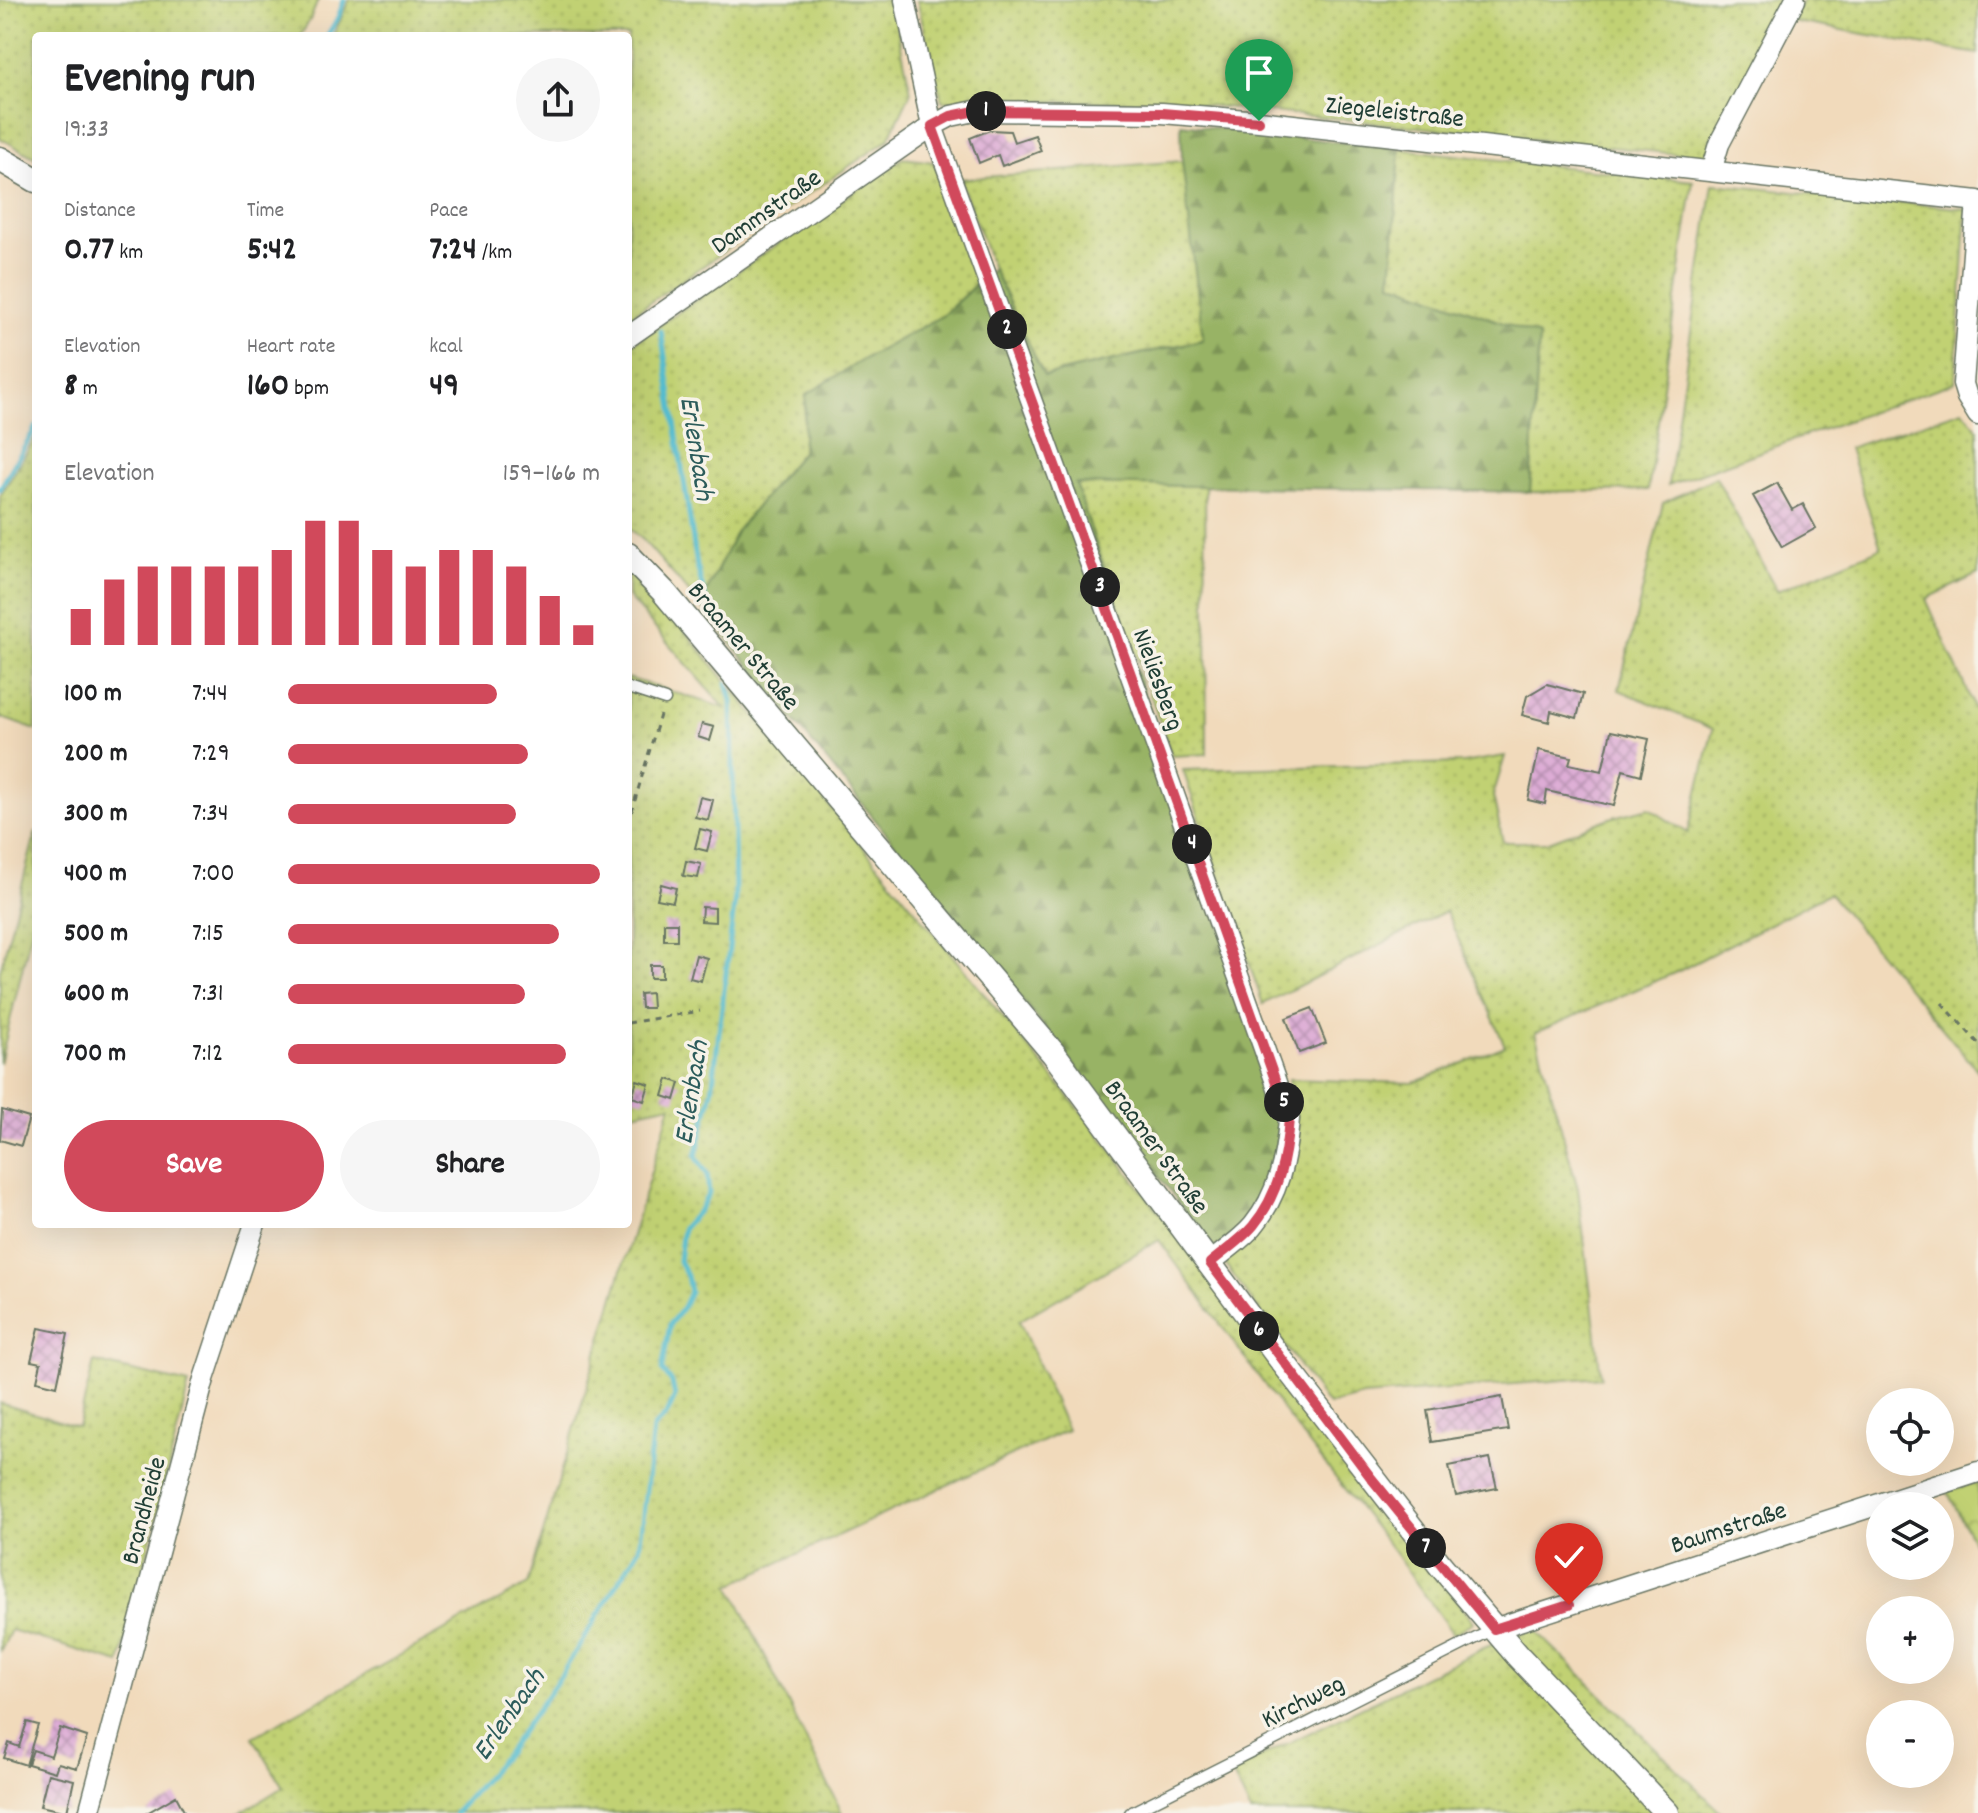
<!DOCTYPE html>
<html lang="en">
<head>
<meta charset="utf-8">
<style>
  :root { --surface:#fff; --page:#f6f6f6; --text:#202124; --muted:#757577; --accent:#d1495b }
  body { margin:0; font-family:Dekko,sans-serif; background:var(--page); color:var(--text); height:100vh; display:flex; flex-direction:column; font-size:30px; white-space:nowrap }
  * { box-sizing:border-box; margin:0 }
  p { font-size:26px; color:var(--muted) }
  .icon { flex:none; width:44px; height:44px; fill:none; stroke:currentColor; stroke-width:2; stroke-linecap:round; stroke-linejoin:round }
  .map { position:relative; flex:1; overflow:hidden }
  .sheet { position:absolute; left:32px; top:32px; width:600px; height:1196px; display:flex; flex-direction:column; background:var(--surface); border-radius:8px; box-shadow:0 8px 32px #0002 }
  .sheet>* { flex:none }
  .buttons { position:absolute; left:1866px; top:1388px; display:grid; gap:16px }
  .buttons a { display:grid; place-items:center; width:88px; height:88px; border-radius:50%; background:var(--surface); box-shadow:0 8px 32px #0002; font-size:40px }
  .pin { position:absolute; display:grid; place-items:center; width:68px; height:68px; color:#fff; margin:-82px -34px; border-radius:50% 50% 50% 0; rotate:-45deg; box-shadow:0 0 8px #0007 }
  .pin .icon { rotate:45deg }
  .km { position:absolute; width:40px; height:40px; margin:-20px; border-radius:50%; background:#222; color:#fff; font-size:22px; line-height:40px; text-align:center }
  .round { display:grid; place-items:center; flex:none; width:84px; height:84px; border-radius:42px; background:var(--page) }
  .headline { display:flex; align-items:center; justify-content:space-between; height:136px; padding:0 32px }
  h1 { font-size:44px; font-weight:800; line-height:60px }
  .stats { display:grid; grid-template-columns:repeat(3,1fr); gap:12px; height:136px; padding:8px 32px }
  .stats div { display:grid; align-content:center }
  .stats b { font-size:34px; font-weight:800 }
  .stats small { font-size:22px; font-weight:400 }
  .stats p { font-size:22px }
  .chart { height:224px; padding:16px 32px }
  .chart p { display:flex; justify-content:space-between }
  .chart svg { width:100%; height:144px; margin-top:8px; stroke:var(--accent); stroke-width:6 }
  .button { display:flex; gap:16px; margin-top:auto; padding:16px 32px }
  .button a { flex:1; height:92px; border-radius:48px; background:var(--accent); color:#fff; font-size:32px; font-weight:800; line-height:92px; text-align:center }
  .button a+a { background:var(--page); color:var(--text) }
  ul { padding:0 32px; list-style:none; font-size:26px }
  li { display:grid; grid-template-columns:128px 96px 1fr; align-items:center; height:60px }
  li i { height:20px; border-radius:10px; background:var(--accent) }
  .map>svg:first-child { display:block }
</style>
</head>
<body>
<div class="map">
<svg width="1978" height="1813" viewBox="0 0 1978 1813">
  <defs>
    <pattern id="grass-dots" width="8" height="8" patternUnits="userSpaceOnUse" patternTransform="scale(2)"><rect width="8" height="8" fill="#c1d173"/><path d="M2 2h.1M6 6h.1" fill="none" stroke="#a5b464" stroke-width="1.8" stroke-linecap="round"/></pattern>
    <pattern id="forest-firs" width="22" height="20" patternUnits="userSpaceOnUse" patternTransform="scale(2)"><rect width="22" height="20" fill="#98b365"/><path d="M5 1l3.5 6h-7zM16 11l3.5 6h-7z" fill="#7b9354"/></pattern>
    <pattern id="park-crowns" width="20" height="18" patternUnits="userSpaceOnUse" patternTransform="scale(2)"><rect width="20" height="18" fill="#c1d173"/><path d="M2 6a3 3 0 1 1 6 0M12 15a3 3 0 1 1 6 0" fill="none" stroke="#a5b464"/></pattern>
    <pattern id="building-cross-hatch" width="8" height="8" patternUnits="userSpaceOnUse" patternTransform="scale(2)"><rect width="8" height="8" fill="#ddacd5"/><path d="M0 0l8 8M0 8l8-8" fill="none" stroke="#b38dae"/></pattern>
  </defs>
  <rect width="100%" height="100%" fill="#f7f3e8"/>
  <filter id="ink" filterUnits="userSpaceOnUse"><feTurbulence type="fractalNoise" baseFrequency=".0125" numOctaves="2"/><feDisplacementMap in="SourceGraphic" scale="16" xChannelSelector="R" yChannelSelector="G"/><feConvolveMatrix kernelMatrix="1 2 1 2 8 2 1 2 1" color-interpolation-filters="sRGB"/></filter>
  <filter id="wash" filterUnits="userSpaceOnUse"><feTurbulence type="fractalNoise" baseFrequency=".006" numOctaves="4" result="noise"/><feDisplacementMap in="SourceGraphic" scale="32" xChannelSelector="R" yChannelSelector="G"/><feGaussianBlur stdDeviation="1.8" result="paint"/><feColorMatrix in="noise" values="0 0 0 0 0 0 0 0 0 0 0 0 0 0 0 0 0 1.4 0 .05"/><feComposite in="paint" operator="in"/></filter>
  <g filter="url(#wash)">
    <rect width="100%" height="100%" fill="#f1dabb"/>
    <!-- grass -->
    <path fill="url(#grass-dots)" stroke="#708754" stroke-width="2" d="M0,0H318L310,20L300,36H36V158L0,138Z
      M349,0H891L911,92L889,139L628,317V36H333Z
      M917,0H1788L1706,157L1176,102L942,101Z
      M1803,0H1978V54L1791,21Z
      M1400,149L1693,181L1648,490L1530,492L1539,336L1391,282Z
      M903,158L934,162L980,280L942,316L864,359L806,395L802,452L737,530L700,605L643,540L628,527V347Z
      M1182,161L1204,339L1044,376L993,269L960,179Z
      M1713,184L1967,209L1955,382L1668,485Z
      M1963,410L1978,429V574L1926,599L1978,716V1071L1829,893L1679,971L1535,1033L1578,1189L1601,1377L1363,1396L1328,1405L1215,1250L1296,1117L1288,1079L1413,1083L1505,1046L1446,911L1263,1004L1183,770L1463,763L1505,756L1493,796L1503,842H1546L1613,817L1649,808L1688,833L1713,729L1619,690L1663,503L1716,477L1777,591L1881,548L1849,448Z
      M36,437V730L0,717V496Z
      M1075,484L1205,486L1207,754L1172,756Z
      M628,567L665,607L1088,1120L1473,1622L1453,1634L1394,1552L1291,1421L1159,1240L1019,1321L1067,1430L730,1585L842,1813H241L283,1787L253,1737L528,1584L671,1105L628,1114V678L725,708L628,597Z
      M36,831V911L0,1063V971Z
      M94,1362L189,1384L120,1663L11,1630L0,1652V1403L78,1427Z
      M1533,1628L1722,1813H1251L1231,1771L1484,1648Z"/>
    <!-- forest -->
    <path fill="url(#forest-firs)" stroke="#5c784c" stroke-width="2" d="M1181,124L1400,149L1391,282L1539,336L1530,492L1076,484L1283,1119L1269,1187L1247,1220L1215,1250L1061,1048L700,605L737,530L802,452L806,395L864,359L942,316L993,269L1044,376L1203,340L1182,160Z"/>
    <!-- park -->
    <path fill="url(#park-crowns)" stroke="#708754" stroke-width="2" d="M1978,1482V1551L1947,1491Z"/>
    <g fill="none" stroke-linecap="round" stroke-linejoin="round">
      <!-- stream -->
      <path stroke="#52bbcf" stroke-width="5" d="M327,36L338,18L344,0
        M661,331L697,566L710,617
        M0,489L36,427
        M455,1813L506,1754L558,1680L639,1549L653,1428L667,1414L675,1397L672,1382L662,1370L670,1324L683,1307L690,1292L687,1276L679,1261L683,1228L700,1209L709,1193L707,1174L696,1156L712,1091L735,898L732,701L727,683"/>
    </g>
    <g id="blocks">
      <!-- building -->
      <path fill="url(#building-cross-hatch)" d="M990,130L1010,131L1014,142L1035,135L1041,151L1002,166L998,155L979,163L970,138Z
        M1777,483L1792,510L1803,504L1816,528L1782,547L1753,496Z
        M1547,684L1583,694L1577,718L1551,711L1549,722L1522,715L1527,696Z
        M702,724L714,727L710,741L698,737Z
        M1611,731L1649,739L1641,775L1623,770L1614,806L1547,791L1545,804L1528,800L1539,750L1571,757L1569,764L1602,771Z
        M700,797L713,800L708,820L695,817Z
        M700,829L712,832L707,851L695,848Z
        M686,861L701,864L698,878L683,876Z
        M661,884L676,888L673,902L657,899Z
        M702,907L715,908V922L701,921Z
        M664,923H677V940H664Z
        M696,955L707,958L701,981L690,978Z
        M650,965H662V978H650Z
        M651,993L652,1008H641L640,994Z
        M1312,1008L1326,1043L1299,1053L1286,1018Z
        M668,1079L680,1083L675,1100L663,1096Z
        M637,1080L649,1084L644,1101L632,1097Z
        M2,1110L29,1118L21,1146L0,1140Z
        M39,1328L68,1334L57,1386L37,1381L41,1363L31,1361Z
        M1502,1397L1508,1430L1432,1442L1427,1410Z
        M1490,1458L1497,1488L1456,1496L1449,1466Z
        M27,1722L38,1725L26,1765L4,1758L9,1743L19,1747Z
        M60,1728L87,1737L77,1768L58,1763L55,1772L28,1764L33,1750L51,1756Z
        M48,1774L74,1780L67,1812L40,1806Z
        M176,1796L185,1813H147Z"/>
    </g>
  </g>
  <g filter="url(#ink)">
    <use href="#blocks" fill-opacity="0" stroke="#687463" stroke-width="2"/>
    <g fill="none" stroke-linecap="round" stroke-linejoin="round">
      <!-- service casing -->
      <g stroke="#687463" stroke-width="13">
        <path id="service" d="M628,688L665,700
          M1130,1813L1492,1630"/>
      </g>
      <!-- minor casing -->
      <g stroke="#687463" stroke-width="23">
        <path id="minor" d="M905,0L932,126L1163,764L1289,1119C1286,1158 1279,1194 1253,1226C1241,1240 1224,1251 1210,1263
          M1711,171L1719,144L1795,0
          M1977,201L1963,384L1967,397L1978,415
          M628,337L932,126L951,116L975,111L1162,113L1259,121L1978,201
          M1494,1629L1978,1472
          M89,1813L204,1379L255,1224"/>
      </g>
      <!-- tertiary casing -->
      <g stroke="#687463" stroke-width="27">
        <path id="tertiary" d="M0,159L36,180
          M628,555L663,591L1054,1054L1275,1352L1441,1566L1518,1656L1667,1813"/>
      </g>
      <!-- path -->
      <path stroke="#687463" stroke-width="3" stroke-dasharray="6 6" stroke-linecap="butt" d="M628,824L660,715
        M1942,1003L1978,1043
        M628,1023L700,1011"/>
      <!-- service -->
      <use href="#service" stroke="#fff" stroke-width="10"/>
      <!-- minor -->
      <use href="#minor" stroke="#fff" stroke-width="20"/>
      <!-- tertiary -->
      <use href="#tertiary" stroke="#fff" stroke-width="24"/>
    </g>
  </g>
  <g fill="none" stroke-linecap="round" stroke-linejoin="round" filter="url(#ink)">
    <!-- route casing -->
    <g stroke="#fff" stroke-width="16">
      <path id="route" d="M1259,121L1162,113L975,111L951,116L932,126L1129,669L1289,1119C1286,1158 1279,1194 1253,1226C1241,1240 1224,1251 1210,1263L1372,1479L1494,1629L1569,1605"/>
    </g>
    <!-- route -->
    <use href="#route" stroke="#d1495b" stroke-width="10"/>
  </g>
  <g text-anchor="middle" stroke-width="7" stroke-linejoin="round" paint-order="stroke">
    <!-- street labels -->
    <g font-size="26" fill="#1f3d34" stroke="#f7f3e8">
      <text transform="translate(1395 110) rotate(6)" y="9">Ziegeleistraße</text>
      <text transform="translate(765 210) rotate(-35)" y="9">Dammstraße</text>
      <text transform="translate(745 645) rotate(50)" y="9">Braamer Straße</text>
      <text transform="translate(1160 679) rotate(70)" y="9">Nieliesberg</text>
      <text transform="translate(1158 1146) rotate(54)" y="9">Braamer Straße</text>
      <text transform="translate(142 1510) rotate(-75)" y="9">Brandheide</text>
      <text transform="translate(1728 1526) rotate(-18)" y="9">Baumstraße</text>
      <text transform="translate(1302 1700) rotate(-27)" y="9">Kirchweg</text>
    </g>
    <!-- water labels -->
    <g font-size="28" font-style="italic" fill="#2c5c5b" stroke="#f7f3e8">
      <text transform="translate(699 448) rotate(81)" y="10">Erlenbach</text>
      <text transform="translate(689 1092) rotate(-81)" y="10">Erlenbach</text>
      <text transform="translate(507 1713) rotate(-55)" y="10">Erlenbach</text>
    </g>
  </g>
</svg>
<div class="buttons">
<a><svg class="icon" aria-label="locate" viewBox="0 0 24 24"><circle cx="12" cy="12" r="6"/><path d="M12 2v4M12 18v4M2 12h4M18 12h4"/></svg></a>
<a><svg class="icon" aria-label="layers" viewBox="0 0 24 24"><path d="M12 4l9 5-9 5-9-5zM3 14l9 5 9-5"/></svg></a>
<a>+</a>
<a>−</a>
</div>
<div class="pin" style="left:1259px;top:121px;background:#1e9e55"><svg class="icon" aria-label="arrive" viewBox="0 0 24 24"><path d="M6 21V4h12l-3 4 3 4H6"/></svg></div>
<div class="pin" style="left:1569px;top:1605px;background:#d93025"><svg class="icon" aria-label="check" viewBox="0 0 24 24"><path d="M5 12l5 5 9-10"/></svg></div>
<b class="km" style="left:986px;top:111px">1</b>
<b class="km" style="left:1007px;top:329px">2</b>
<b class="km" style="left:1100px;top:587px">3</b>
<b class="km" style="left:1192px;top:844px">4</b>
<b class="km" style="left:1284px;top:1102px">5</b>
<b class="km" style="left:1259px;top:1331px">6</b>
<b class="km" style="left:1426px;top:1548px">7</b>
<section class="sheet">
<div class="headline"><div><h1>Evening run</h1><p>19:33</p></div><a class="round"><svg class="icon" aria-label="share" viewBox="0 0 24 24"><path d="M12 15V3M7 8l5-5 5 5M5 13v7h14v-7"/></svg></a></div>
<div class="stats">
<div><p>Distance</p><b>0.77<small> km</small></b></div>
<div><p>Time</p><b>5:42</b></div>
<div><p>Pace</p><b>7:24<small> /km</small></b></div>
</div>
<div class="stats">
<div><p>Elevation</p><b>8<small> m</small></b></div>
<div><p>Heart rate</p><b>160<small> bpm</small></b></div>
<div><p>kcal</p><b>49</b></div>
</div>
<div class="chart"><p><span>Elevation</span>159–166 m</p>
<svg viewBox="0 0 160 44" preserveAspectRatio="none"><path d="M5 44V33M15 44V24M25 44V20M35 44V20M45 44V20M55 44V20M65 44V15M75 44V6M85 44V6M95 44V15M105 44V20M115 44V15M125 44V15M135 44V20M145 44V29M155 44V38"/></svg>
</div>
<ul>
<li><b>100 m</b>7:44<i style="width:67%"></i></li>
<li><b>200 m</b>7:29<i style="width:77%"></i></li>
<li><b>300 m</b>7:34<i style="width:73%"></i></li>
<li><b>400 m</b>7:00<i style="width:100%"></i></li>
<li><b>500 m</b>7:15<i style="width:87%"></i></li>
<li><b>600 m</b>7:31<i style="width:76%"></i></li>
<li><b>700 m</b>7:12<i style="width:89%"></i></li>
</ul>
<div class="button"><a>Save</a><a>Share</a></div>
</section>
</div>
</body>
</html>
